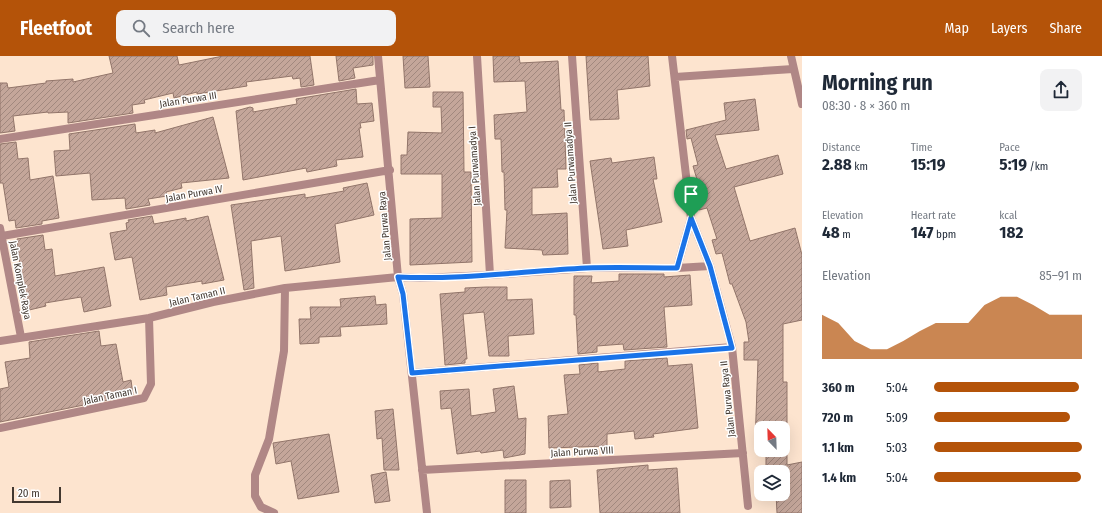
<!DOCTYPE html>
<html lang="en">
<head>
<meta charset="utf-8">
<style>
  :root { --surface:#fff; --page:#f2f2f3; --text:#1f2937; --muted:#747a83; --accent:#b45309 }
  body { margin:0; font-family:"Fira Sans Condensed",sans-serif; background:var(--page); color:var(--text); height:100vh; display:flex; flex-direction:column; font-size:15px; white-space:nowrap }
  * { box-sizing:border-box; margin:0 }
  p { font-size:13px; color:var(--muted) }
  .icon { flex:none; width:22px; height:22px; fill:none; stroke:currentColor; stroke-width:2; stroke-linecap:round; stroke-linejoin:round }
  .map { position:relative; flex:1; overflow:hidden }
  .panel { display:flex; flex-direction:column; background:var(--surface); width:300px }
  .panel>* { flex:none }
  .needle { width:26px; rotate:337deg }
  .controls { position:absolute; left:754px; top:365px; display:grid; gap:8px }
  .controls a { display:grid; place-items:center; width:36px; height:36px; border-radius:8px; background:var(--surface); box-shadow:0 4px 16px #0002; font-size:20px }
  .scale { position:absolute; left:12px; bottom:10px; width:49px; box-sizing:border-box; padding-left:4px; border:2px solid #423830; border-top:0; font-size:11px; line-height:14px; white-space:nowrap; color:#423830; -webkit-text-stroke:3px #fff; paint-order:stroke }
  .pin { position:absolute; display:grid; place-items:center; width:34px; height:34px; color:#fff; margin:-41px -17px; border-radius:50% 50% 50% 0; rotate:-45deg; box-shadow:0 0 4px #0007 }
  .pin .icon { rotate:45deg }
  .round { display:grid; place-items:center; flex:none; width:42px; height:42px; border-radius:8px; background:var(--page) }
  .headline { display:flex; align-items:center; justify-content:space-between; height:68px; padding:0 20px }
  h1 { font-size:22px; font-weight:700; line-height:30px }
  .metrics { display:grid; grid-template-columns:repeat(3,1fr); gap:6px; height:68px; padding:4px 20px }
  .metrics div { display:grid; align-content:center }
  .metrics b { font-size:17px; font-weight:700 }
  .metrics small { font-size:11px; font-weight:400 }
  .metrics p { font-size:11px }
  .chart { height:112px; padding:8px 20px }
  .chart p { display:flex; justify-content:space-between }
  .chart svg { width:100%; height:72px; margin-top:4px; fill:var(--accent); opacity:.7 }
  ul { padding:0 20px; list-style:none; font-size:13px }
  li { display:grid; grid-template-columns:64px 48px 1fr; align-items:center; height:30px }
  li i { height:10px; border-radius:5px; background:var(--accent) }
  header { display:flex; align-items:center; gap:24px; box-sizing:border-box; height:56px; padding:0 20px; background:var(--accent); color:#fff }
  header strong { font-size:19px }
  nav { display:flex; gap:22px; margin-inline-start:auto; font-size:14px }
  .search { width:280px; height:36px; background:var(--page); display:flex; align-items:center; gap:10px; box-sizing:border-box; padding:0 14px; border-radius:8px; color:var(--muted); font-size:15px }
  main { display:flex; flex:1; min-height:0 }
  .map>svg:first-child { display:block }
</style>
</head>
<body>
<header>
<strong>Fleetfoot</strong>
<div class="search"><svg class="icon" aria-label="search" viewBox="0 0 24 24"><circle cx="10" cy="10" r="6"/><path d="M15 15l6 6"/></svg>Search here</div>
<nav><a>Map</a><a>Layers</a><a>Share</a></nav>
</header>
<main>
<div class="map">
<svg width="802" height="457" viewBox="0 0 802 457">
  <defs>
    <pattern id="building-hatch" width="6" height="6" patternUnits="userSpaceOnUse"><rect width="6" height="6" fill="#c4a69a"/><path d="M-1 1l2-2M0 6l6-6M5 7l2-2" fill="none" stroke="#a1887e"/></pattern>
  </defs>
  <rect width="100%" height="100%" fill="#fde4cf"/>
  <!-- building -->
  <path fill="url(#building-hatch)" stroke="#92756a" d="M109,0H177L179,9L223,0H310L314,29L301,31L300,22L293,23L292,20L246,26L247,30L197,38V36L174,42L173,37L144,44L145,47L132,49L133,57L68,67V56L48,57V56L13,60L15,75L0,77V27H7L8,32L46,27V25L73,23V26L113,17Z
    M336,0H373V9L353,12L355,22L339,25Z
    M403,0H428L430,31L405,32Z
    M493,0H519L520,7L558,5L561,54H564L566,113H557L558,131L532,132V159L567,157L568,198L543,199L542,194L505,192L507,154H505L504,116H502L501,83H495L494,59L527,56L525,25L494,26Z
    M586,0H648L650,30L617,34L619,63L590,64Z
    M356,33L357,48L372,47L374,65L360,67L361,72H359L363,101L336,104L337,110L307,116L306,112L243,124L236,55L250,51L253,52V56L297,48L296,43Z
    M433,36H463L464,116H471L472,206L410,209V163L442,162V118H401V99H407L408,76L442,77L441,51H433Z
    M755,43L759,74L715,79L726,113L778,99L783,118L734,131L750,185L795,172L802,199V264L783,268V326H787V409L802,406V457H777L776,438H783V416H766V394H783V372H761V388H755L758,304H744V286H749L746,266L732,228H730L722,197L716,198L712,184L717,183L707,152L699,154L694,139L701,137L693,110L698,109L691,82L687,83L686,74L726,64L724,47Z
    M213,61L229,122L181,127L182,132L166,136L167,140L148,143L150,149L126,153L125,142L92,144L90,117L56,120L54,95L70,94L69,78L135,68L136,77L155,74V77Z
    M16,86L18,103L28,102L30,124L53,120L59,162L42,165V168L16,172L15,164L9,165L3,127H0V88Z
    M654,101L657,123H653L662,166L626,174L628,190L603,193L590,105L611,102L612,107Z
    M367,127L374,159L335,168L340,206L285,215L281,180L251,185L254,232L244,234L231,149L305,138V142L344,135L343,132Z
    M152,160L154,168L186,162V165L208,160L224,224L202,228V225L166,231L167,239L140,244L132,201L115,204L110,177L127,174L126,167L129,166L128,164Z
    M43,179L45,194L52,193L55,220L104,211L111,250L84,256L81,241L45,247L46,250L25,255L17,183Z
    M619,218H664V221L690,219L692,249L664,251L667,291L624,294L623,288L597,290V296L578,298L576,259H574V220H592L591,227L619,225Z
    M486,231H507V244L532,243L534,278L508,280L509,300H489L484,256L463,258L467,303H465V307L445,309L440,238L465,236V232Z
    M375,240L376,249L386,248L387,268L340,271L341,280L319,281V287L300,288L299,263H311L310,251H341L340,243Z
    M99,275L101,290L116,288L123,326L131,324L133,339L0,366V333L9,331L5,306L30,302L29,286Z
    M667,302L668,310L692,308L698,372L653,378L654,381L635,383L634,375L607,378V390L549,392L548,360L568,358L564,319L580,318L579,309L598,307V316L625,313V305Z
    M514,330L518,363L526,362L525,398L504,402L503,394L481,397L480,395L457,398L451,352L441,353L440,335L469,333L471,360L496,356L493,333Z
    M393,353L399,414H384L382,382L377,383L375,355Z
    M329,378L339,436L298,443L291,405L276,408L273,387Z
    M648,409V414L677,412L680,457H600L597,414Z
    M386,416L390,445L375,447L371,419Z
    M505,424H526V457H505Z
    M570,424L571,451L550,452V425Z"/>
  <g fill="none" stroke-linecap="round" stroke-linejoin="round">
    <!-- minor -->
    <path stroke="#b08786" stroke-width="8" d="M378,0L398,221L403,238L427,457
      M477,0L490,219
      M572,0L587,212
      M672,0L691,162L710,210L732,291L748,450
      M791,0L802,48
      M675,21L793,13
      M0,83L380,24
      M0,172L21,281
      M2,180L390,114
      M677,212L691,162
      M0,285L149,262L213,246L285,232L398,221L420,222L490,219L587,212H677L710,210
      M412,317L732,291
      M0,372L144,342L151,328L149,262
      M422,414L743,397
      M274,457L261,451L255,440V419L269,383L284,295L285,232"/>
  </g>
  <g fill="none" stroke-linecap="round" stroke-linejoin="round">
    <!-- route casing -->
    <g stroke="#fff" stroke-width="8">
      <path id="route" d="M691,162L710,210L732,292L412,317L403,238L398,221C461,224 524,215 586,212C617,211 647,212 677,212Z"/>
    </g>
    <!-- route -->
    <use href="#route" stroke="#1a73e8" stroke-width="5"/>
  </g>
  <g text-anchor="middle" stroke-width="3" stroke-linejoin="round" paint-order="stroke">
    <!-- street labels -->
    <g font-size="10" fill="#423830" stroke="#fff">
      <text transform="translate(188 43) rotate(-9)" y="4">Jalan Purwa III</text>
      <text transform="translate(570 107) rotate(-94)" y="4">Jalan Purwamadya II</text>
      <text transform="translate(474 110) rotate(-94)" y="4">Jalan Purwamadya I</text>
      <text transform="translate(194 137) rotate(-10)" y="4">Jalan Purwa IV</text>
      <text transform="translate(384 170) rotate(-95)" y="4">Jalan Purwa Raya</text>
      <text transform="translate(21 224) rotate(79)" y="4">Jalan Komplek Raya</text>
      <text transform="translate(197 240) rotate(-13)" y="4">Jalan Taman II</text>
      <text transform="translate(110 339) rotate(-12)" y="4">Jalan Taman I</text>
      <text transform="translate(727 343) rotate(-96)" y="4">Jalan Purwa Raya II</text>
      <text transform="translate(582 395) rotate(-3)" y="4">Jalan Purwa VIII</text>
    </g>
  </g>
</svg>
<div class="controls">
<a><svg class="needle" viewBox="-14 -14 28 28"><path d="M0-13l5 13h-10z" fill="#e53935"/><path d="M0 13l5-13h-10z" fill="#747a83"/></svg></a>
<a><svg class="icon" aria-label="layers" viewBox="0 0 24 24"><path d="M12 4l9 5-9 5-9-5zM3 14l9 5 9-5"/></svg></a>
</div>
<div class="scale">20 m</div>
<div class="pin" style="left:691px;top:162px;background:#1e9e55"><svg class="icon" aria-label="arrive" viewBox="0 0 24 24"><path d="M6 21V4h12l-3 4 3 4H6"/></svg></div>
</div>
<section class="panel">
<div class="headline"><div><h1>Morning run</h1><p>08:30 · 8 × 360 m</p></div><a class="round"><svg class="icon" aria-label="share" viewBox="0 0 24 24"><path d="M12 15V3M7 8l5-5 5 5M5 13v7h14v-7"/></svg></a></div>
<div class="metrics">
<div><p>Distance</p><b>2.88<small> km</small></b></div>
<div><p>Time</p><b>15:19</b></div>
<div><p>Pace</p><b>5:19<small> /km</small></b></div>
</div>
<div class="metrics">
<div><p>Elevation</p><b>48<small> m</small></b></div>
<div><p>Heart rate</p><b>147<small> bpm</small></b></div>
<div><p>kcal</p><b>182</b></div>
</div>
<div class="chart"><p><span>Elevation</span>85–91 m</p>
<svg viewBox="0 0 160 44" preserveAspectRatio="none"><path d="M0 44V17L10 22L20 33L30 38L40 38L50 33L60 27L70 22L80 22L90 22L100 11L110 6L120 6L130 11L140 17L150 17L160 17V44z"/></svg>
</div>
<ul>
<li><b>360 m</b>5:04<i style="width:98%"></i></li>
<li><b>720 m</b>5:09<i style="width:92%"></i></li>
<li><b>1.1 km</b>5:03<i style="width:100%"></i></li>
<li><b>1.4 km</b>5:04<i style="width:99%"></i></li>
</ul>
</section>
</main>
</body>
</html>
